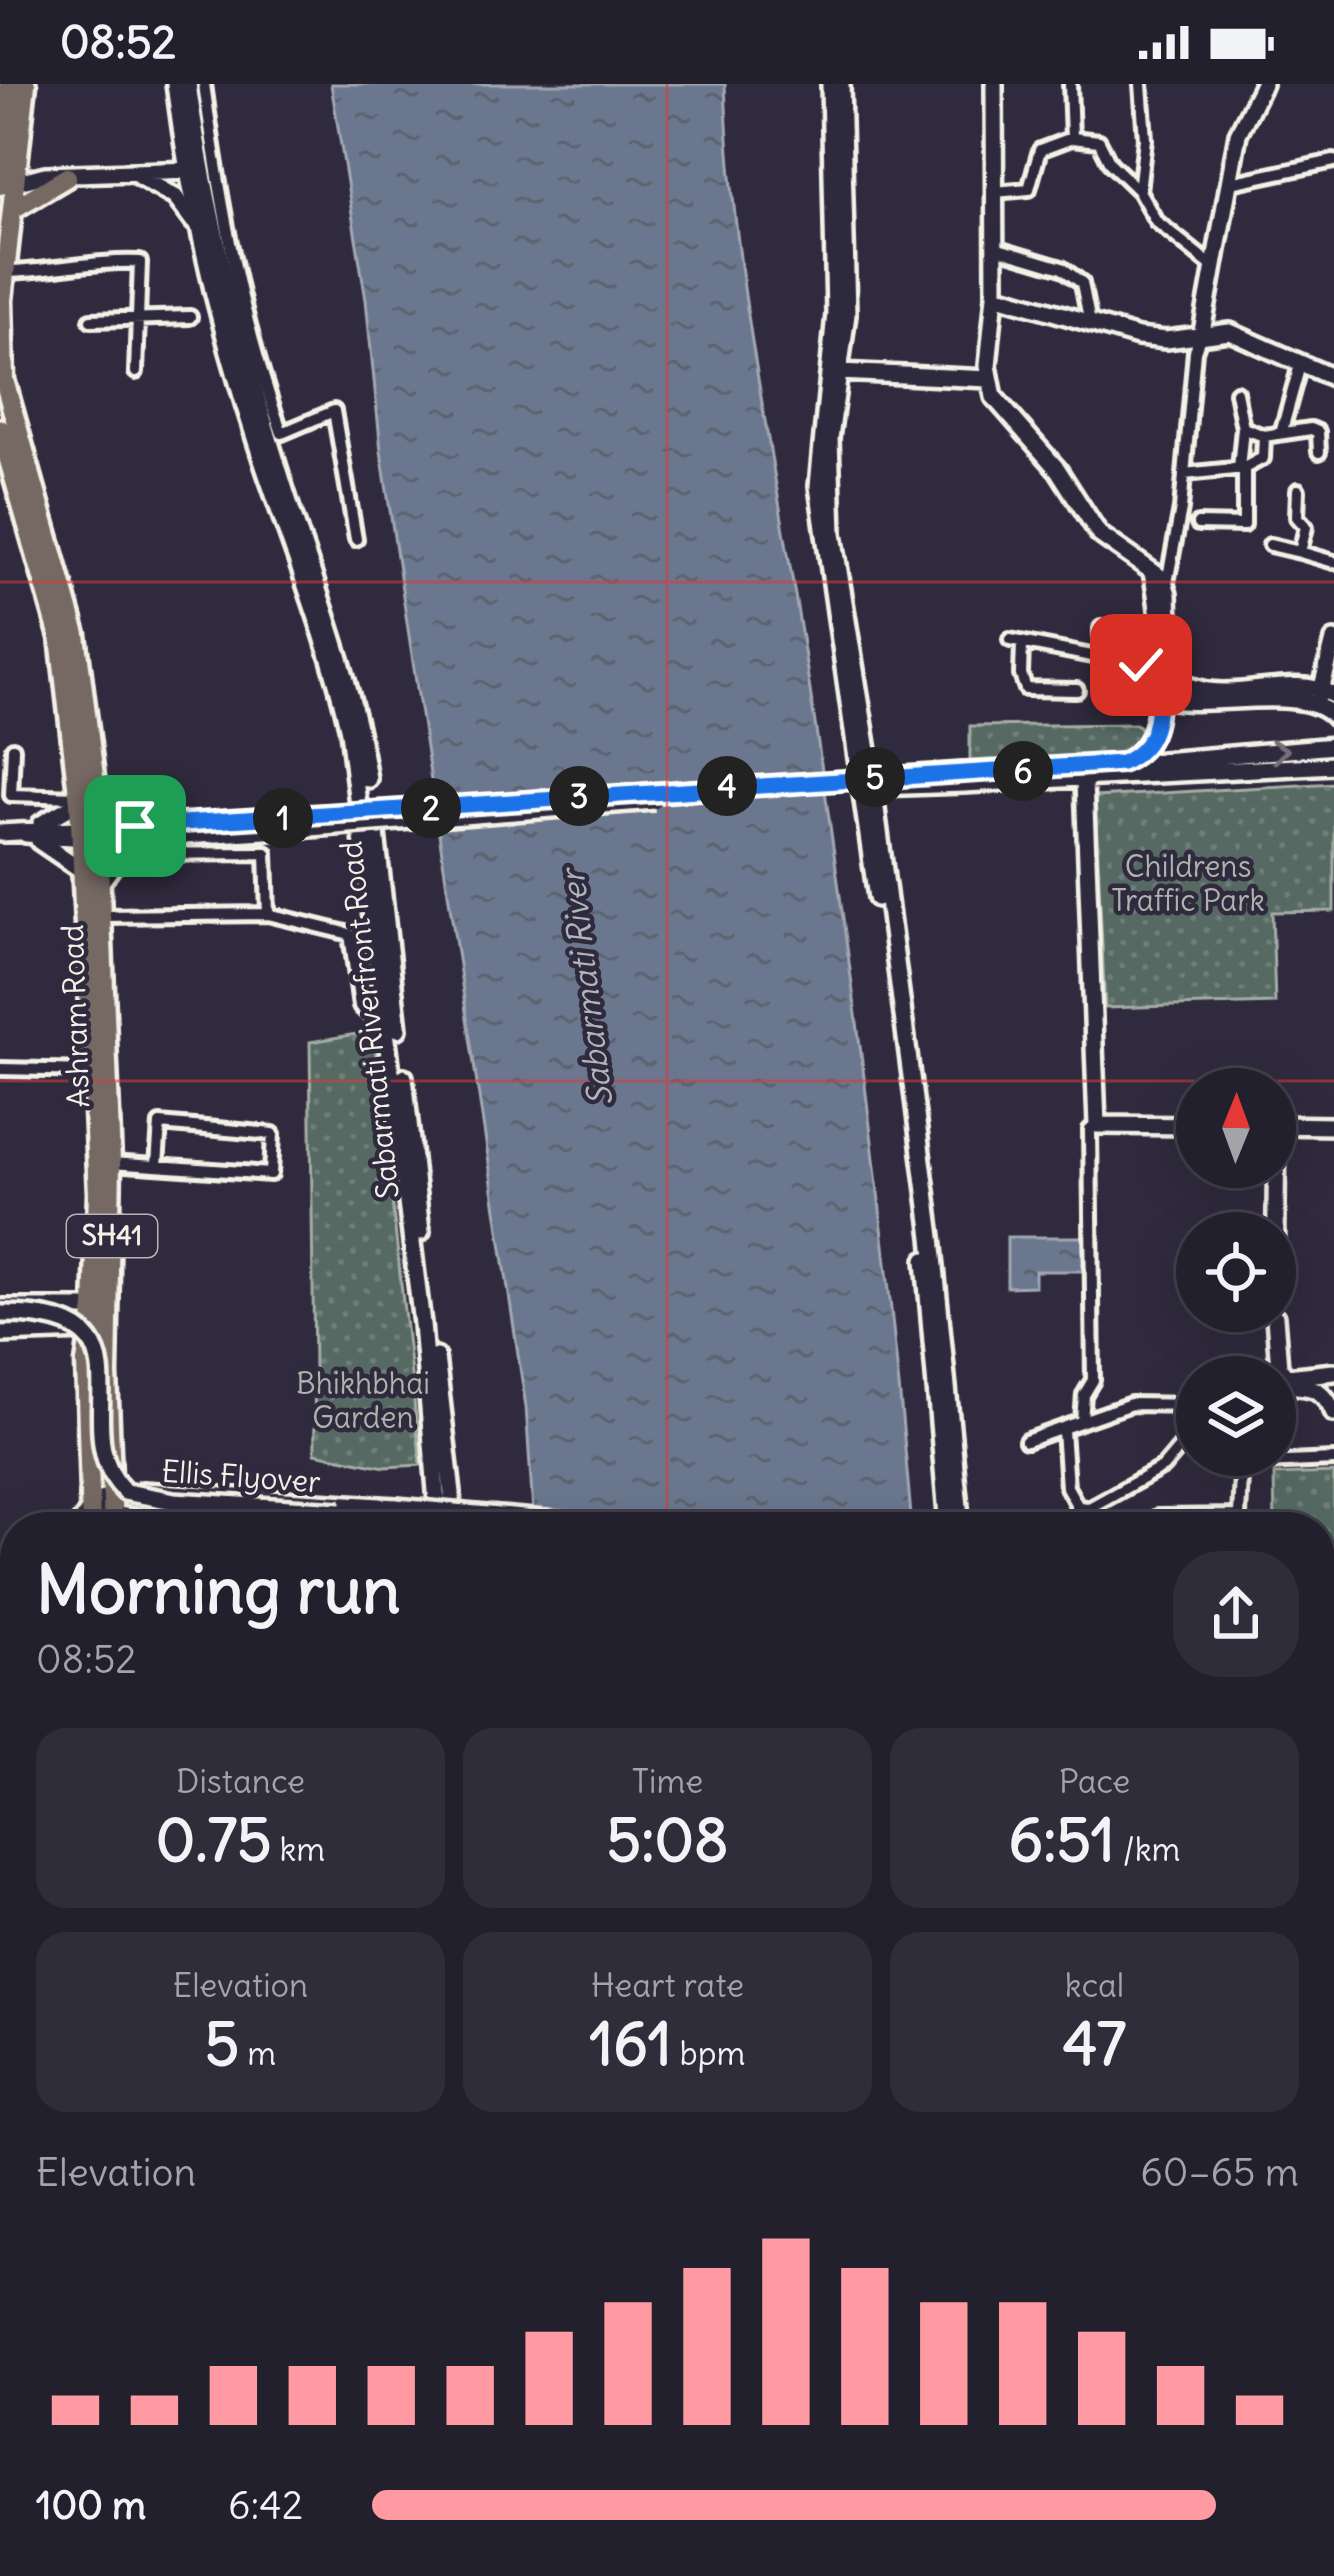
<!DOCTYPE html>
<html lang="en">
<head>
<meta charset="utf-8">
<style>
  :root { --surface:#23202e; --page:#2f2d3a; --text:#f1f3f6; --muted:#a3a3aa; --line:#403e4a; --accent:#ff9aa2 }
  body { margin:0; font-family:Delius,sans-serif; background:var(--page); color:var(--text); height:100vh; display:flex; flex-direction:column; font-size:45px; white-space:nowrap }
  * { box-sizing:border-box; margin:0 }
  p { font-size:39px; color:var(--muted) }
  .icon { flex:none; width:66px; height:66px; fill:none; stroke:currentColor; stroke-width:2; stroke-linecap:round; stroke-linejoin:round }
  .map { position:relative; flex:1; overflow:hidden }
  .details { position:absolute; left:0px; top:1428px; width:1335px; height:1065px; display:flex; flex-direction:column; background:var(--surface); border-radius:48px 48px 0 0; box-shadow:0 12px 48px #0002,0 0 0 3px var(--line) }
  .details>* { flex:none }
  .needle { width:78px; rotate:1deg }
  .controls { position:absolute; left:1176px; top:984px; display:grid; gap:24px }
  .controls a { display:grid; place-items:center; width:120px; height:120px; border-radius:50%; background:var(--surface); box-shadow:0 12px 48px #0002,0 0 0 3px var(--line); font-size:60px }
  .pin { position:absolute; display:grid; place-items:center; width:102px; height:102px; color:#fff; margin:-51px; border-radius:24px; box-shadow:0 6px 18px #0006 }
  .km { position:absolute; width:60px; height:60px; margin:-30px; border-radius:50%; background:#222; color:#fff; font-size:33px; line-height:60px; text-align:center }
  .round { display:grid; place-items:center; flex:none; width:126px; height:126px; border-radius:48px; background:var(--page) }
  .head { display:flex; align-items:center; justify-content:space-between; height:204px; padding:0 36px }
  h1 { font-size:66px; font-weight:800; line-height:90px }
  .figures { display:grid; grid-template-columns:repeat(3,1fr); gap:18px; height:204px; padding:12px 36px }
  .figures div { display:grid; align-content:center; border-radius:30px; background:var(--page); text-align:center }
  .figures b { font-size:60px; font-weight:800 }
  .figures small { font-size:33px; font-weight:400 }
  .figures p { font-size:33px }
  .chart { height:336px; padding:24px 36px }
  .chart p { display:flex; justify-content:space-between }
  .chart svg { width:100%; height:216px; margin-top:12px; stroke:var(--accent); stroke-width:6 }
  ul { padding:0 36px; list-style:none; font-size:39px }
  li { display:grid; grid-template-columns:192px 144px 1fr; align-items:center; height:90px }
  li i { height:30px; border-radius:15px; background:var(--accent) }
  .status { display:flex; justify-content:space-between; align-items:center; height:84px; padding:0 60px; background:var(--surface); direction:ltr }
  .status svg { height:33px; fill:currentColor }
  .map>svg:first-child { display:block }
</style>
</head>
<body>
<div class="status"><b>08:52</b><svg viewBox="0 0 49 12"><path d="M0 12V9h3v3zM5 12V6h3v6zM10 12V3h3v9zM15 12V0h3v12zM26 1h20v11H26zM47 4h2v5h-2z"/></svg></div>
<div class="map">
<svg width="1334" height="2492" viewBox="0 0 1334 2492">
  <defs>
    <pattern id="park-dots" width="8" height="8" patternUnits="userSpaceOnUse" patternTransform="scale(3)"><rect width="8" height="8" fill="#566963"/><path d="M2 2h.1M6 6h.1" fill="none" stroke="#6f7f79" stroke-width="1.8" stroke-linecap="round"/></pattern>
    <pattern id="water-ripples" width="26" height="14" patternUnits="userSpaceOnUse" patternTransform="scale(3)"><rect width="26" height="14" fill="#6b778e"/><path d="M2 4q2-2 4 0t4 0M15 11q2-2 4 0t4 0" fill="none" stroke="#5c626e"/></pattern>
  </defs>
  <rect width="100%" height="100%" fill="#2f2a3d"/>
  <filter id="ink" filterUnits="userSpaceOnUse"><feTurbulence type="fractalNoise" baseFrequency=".00833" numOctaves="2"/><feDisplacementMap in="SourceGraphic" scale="24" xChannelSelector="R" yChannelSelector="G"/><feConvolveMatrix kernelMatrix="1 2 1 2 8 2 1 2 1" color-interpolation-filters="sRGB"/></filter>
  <g filter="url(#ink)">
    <!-- park -->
    <path fill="url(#park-dots)" stroke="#a5ada6" stroke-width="3" d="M1136,640L1144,647L1131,668L970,677V642Z
      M1334,699V827L1272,828L1275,919L1105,924L1095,713Z
      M362,949L374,953L421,1381L385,1383L315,1369L310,958Z
      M1334,1389V1462H1320V1443H1275L1274,1391Z
      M1320,1560H1334V1802H1320Z"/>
    <!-- water -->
    <path fill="url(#water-ripples)" stroke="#a2a8b2" stroke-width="3" d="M331,0H725C732,191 775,379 804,567C849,858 887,1150 912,1443H534L526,1323L381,367L366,216Z
      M1007,1153H1083L1084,1187H1035V1202L1007,1203Z
      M513,2478H951L949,2492H512Z"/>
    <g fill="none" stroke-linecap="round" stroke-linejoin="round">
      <!-- street casing -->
      <g stroke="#f4f1e8" stroke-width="20">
        <path id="street" d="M204,0C220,118 241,236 282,349L334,327L356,455
          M1141,0L1145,55L1139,107L1156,137L1212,182
          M1072,54L1099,57L1110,79L1139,107
          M1231,99L1334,77
          M994,108L1029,105L1040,66L1072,54L1070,0
          M995,164L1062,184L1082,199L1090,239
          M6,188C52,187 95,176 140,178L136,288
          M91,236L190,233
          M1282,346L1300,281
          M1264,352L1311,345L1318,348L1319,368
          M1239,384L1243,344
          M1184,390L1244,384L1263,374L1264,352L1243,344L1236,308
          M1298,406L1297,433L1306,443L1300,468L1334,478
          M1198,440L1244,441V384
          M1270,461L1300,468
          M1166,504L1181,425L1195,267L1202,248
          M1010,556L1158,585
          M1022,559L1021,591L1026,605L1077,606
          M1101,574V544
          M13,664L11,711L78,713
          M268,830L350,850L360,922L371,932L387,933
          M103,832L268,830L266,769L129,770
          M0,985L94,987
          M111,1079L271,1090L273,1050L160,1040L157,1081
          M1082,1337L1084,1311L1093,1296L1090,1046L1097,1041
          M1063,1346L1067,1403L1078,1423L1089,1424L1163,1383L1197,1343
          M1026,1357L1131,1320L1197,1321
          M1241,1380L1334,1376
          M1046,1443L1072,1440L1078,1423
          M1151,1443L1157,1433L1239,1432L1242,1371
          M1320,1866L1334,1853
          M1320,1927L1334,1934
          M1320,2040L1334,2041
          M0,2345L15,2346
          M0,2372L15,2376
          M0,2428L15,2432
          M1320,2472L1334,2474
          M0,2481L71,2492
          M5,2481L15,2446"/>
      </g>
      <!-- secondary casing -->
      <g stroke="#f4f1e8" stroke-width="24">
        <path id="secondary" d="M175,0C191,128 221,253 262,376C292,466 328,553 349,647L422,1240L439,1443
          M188,0C207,138 242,271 284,403C315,502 352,592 368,695
          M830,0L835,230L818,402L877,814
          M841,0L847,230L830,354L833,450L870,679L932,1153L961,1443
          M994,0L995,211L988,282L994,313L1058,386L1099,450L1163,495L1168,510L1171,597
          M9,93L26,96L45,91L193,86
          M140,93L175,113L194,138
          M995,211L1138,253L1166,256L1230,248L1334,294
          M1202,248L1238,50L1263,0
          M839,288L989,295
          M1161,601C1176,595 1192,604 1208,607C1250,613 1294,591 1334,611
          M1320,611L1334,556
          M1158,613C1206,628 1302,597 1334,633
          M1131,675C1173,653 1162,531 1152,489
          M963,688L1059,686L1334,662
          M1084,697L1097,1041L1197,1042
          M963,700L1334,681
          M96,708L135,743
          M374,731L398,945
          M41,740L79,718
          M0,749L297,733
          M26,750L119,756L298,745
          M39,757L80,785
          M101,798L117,776L152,756
          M404,993L421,1148
          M1275,1041L1334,1042
          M925,1176L948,1443
          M1275,1203L1277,1042
          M0,1224H94
          M1275,1233L1279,1283L1287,1293L1334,1288
          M0,1250L87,1247
          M436,1273L452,1409L450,1443
          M1275,1301C1306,1303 1321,1298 1334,1329
          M142,1407L396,1423
          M89,1426L163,1439L260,1443
          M77,1443L95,1419L118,1408
          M0,1483L15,1474
          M1320,1504L1334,1501
          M1320,1529L1334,1530
          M1320,1549H1334
          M0,2180L15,2204
          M130,2478L131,2492
          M331,2478V2492
          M344,2478V2492
          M1115,2492V2478
          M1140,2492V2478"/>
      </g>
      <!-- primary casing -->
      <g stroke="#f4f1e8" stroke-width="27">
        <path id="primary" d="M26,0L2,216L4,296L76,551L96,708L111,1079L107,1290L113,1443
          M0,101L9,0
          M13,125L67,93
          M0,345L60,553L79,718L98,1109L94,1224L86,1279L91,1443
          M0,1662L15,1648"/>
      </g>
      <!-- street -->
      <use href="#street" stroke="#2f2a3d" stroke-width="10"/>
      <!-- secondary -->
      <use href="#secondary" stroke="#2f2a3d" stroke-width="15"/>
      <!-- primary -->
      <use href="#primary" stroke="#766964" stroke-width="18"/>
      <!-- secondary-bridge casing -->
      <g stroke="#f4f1e8" stroke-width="24" stroke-linecap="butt">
        <path id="secondary-bridge" d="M876,703L963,700
          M297,733L963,688
          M298,745L654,717
          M0,1230C169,1228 58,1340 125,1408L174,1417L341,1427
          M396,1423L625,1443
          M205,1429L340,1439"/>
      </g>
      <!-- secondary-bridge -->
      <use href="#secondary-bridge" stroke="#2f2a3d" stroke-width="15"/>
    </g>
    <!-- one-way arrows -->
    <defs><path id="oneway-chevron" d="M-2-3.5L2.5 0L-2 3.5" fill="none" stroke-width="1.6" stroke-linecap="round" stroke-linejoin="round" transform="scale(3)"/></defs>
    <use stroke="#747079" href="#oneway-chevron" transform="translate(1280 667) rotate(-5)"/>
  </g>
  <g fill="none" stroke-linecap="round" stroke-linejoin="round" filter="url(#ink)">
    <!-- route casing -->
    <g stroke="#fff" stroke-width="24">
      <path id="route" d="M135,742L1122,679C1164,659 1157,625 1158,585L1141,581"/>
    </g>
    <!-- route -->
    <use href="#route" stroke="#1a73e8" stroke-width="15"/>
  </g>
  <!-- grid -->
  <path fill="none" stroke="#d93c3b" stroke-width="3" stroke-opacity="0.55" d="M667,0V1443M0,498H1334M0,997H1334M0,1495H15M1320,1495H1334M0,1994H15M1320,1994H1334M667,2478V2492"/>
  <g text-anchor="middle" stroke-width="9" stroke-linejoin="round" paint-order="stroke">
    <!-- shield labels -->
    <rect fill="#2f2a3d" stroke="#b9b5b5" stroke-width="3" x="67" y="1131" width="90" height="42" rx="9"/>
    <g font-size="27" font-weight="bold" fill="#f4f1e8">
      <text x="112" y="1161">SH41</text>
    </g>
    <!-- park labels -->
    <g font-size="30" fill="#adb4ac" stroke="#2f2a3d">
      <text x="1188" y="793">Childrens<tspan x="1188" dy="34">Traffic Park</tspan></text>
      <text x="363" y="1310">Bhikhbhai<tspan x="363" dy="34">Garden</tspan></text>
    </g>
    <!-- street labels -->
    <g font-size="30" fill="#f4f1e8" stroke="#2f2a3d">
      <text transform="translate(76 932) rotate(-92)" y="10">Ashram Road</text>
      <text transform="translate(370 936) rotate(-96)" y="10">Sabarmati Riverfront Road</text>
      <text transform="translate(241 1393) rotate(4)" y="10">Ellis Flyover</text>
    </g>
    <!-- water labels -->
    <g font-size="33" font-style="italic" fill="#b0b4bb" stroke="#2f2a3d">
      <text transform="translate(586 904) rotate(-97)" y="12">Sabarmati River</text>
    </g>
  </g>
</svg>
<div class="controls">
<a><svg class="needle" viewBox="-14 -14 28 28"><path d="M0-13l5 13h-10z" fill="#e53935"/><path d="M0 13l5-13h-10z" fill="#a3a3aa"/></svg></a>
<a><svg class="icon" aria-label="locate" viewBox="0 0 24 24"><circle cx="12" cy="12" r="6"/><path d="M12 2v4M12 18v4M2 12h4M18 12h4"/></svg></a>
<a><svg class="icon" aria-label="layers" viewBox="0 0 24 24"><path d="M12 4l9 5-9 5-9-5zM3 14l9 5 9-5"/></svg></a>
</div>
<div class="pin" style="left:135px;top:742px;background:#1e9e55"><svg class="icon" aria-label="arrive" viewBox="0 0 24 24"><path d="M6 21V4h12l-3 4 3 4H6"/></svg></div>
<div class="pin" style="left:1141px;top:581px;background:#d93025"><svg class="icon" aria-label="check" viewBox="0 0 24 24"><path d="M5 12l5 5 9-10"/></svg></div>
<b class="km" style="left:283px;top:734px">1</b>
<b class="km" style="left:431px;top:724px">2</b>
<b class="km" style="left:579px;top:712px">3</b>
<b class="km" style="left:727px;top:702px">4</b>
<b class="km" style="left:875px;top:693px">5</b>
<b class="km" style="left:1023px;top:687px">6</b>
<section class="details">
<div class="head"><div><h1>Morning run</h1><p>08:52</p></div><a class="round"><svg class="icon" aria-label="share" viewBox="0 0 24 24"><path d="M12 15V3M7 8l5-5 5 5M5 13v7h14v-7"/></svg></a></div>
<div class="figures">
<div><p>Distance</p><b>0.75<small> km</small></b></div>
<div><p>Time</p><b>5:08</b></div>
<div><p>Pace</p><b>6:51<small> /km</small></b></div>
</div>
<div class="figures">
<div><p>Elevation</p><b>5<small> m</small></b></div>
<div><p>Heart rate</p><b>161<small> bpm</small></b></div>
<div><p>kcal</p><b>47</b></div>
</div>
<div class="chart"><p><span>Elevation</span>60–65 m</p>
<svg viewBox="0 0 160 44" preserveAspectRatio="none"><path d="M5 44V38M15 44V38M25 44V32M35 44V32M45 44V32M55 44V32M65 44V25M75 44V19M85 44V12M95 44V6M105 44V12M115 44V19M125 44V19M135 44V25M145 44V32M155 44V38"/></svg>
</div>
<ul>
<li><b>100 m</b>6:42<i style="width:91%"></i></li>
</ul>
</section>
</div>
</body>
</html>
